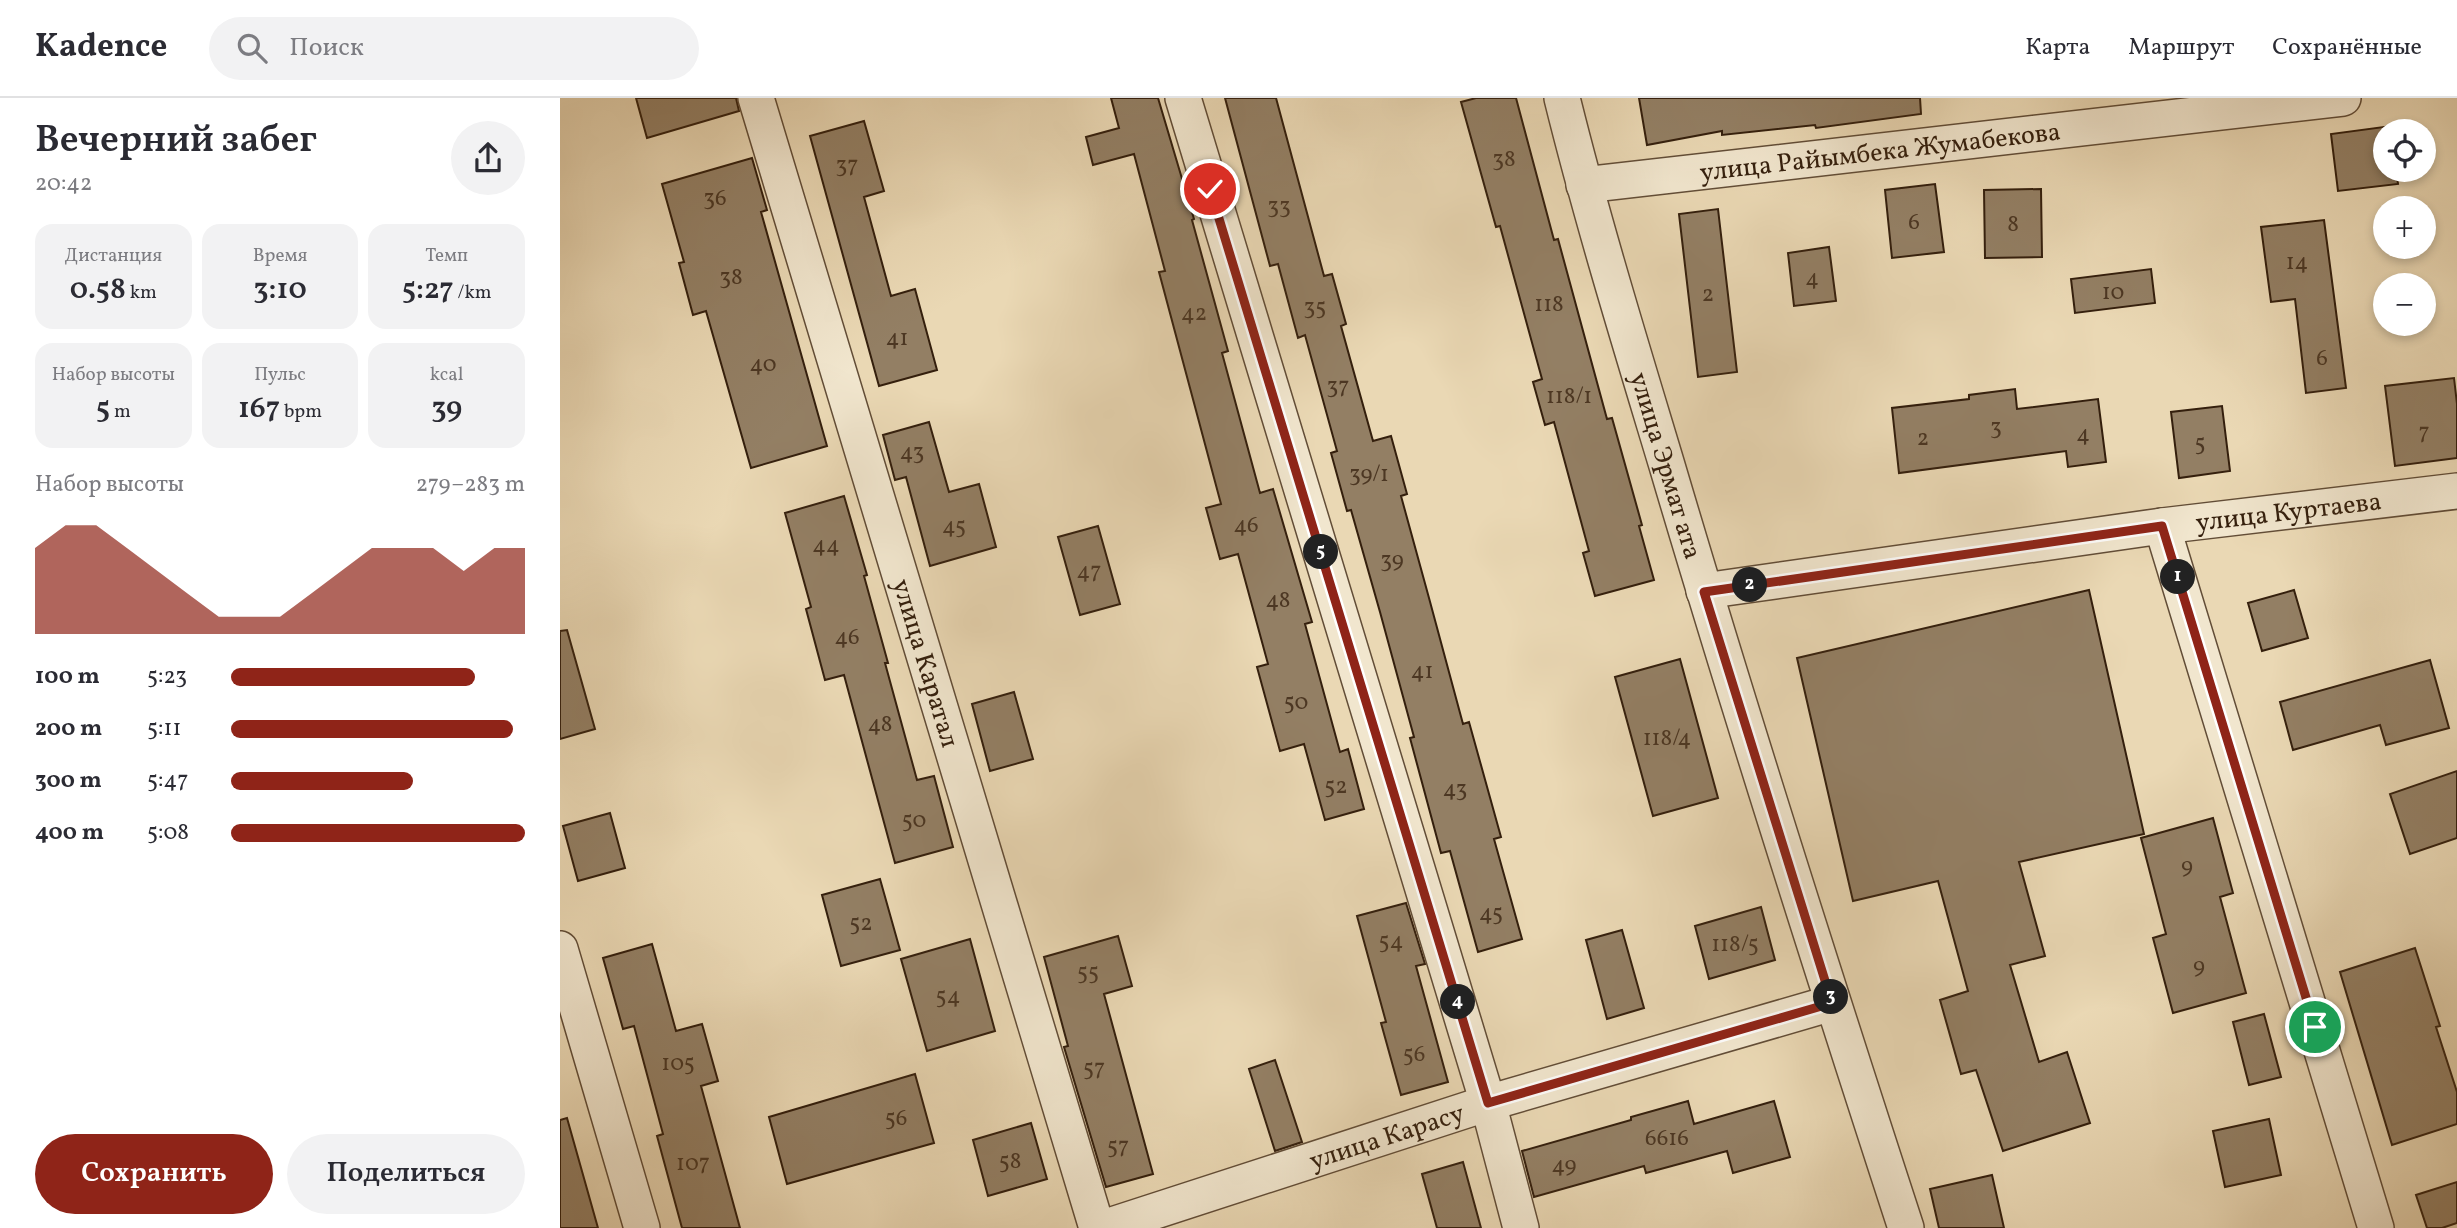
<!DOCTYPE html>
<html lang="ru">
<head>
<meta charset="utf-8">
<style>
  :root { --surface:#fff; --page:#f2f2f3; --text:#2b2b33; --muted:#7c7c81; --line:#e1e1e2; --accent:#8f2418 }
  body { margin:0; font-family:Vollkorn,serif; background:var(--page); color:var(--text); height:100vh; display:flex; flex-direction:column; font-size:26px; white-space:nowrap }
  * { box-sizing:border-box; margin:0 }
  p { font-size:23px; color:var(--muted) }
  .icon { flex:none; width:38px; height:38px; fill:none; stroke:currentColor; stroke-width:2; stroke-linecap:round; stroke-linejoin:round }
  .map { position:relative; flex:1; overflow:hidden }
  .details { display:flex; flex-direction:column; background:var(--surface); width:560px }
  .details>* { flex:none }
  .buttons { position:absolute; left:1813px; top:21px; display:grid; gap:14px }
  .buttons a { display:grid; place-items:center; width:63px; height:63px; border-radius:50%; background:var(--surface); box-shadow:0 4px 10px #0003; font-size:35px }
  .pin { position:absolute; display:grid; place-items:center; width:60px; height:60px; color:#fff; margin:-30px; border:4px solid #fff; border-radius:50%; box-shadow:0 2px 7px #0007 }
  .km { position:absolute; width:35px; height:35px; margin:-18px; border-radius:50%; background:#222; color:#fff; font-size:19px; line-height:35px; text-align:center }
  .round { display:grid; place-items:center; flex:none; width:74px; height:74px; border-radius:37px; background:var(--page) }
  .head { display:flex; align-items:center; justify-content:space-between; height:119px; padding:0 35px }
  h1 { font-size:38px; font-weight:600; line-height:52px }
  .stats { display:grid; grid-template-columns:repeat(3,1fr); gap:10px; height:119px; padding:7px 35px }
  .stats div { display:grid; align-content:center; border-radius:18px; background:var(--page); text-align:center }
  .stats b { font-size:30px; font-weight:600 }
  .stats small { font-size:19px; font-weight:400 }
  .stats p { font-size:19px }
  .chart { height:196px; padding:14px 35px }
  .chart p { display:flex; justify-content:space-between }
  .chart svg { width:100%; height:126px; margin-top:7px; fill:var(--accent); opacity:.7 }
  .primary-button { display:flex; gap:14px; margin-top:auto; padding:14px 35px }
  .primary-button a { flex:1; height:80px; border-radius:42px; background:var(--accent); color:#fff; font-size:28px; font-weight:600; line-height:80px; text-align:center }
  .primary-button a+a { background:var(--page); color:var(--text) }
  ul { padding:0 35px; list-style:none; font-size:23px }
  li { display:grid; grid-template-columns:112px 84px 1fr; align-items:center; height:52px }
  li i { height:18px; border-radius:9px; background:var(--accent) }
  header { display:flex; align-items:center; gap:42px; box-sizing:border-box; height:98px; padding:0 35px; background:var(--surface); border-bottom:2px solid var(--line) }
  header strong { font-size:33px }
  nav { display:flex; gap:38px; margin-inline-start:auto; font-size:24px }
  .search { width:490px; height:63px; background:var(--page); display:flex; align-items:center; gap:18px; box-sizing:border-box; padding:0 24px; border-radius:38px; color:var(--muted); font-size:26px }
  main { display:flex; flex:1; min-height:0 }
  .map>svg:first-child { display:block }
</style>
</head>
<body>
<header>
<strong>Kadence</strong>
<div class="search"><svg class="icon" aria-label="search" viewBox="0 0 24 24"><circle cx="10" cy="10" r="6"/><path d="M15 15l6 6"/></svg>Поиск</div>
<nav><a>Карта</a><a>Маршрут</a><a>Сохранённые</a></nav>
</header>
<main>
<section class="details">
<div class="head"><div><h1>Вечерний забег</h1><p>20:42</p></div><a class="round"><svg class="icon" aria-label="share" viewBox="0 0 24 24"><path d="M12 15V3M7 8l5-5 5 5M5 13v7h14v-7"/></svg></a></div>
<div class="stats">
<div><p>Дистанция</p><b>0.58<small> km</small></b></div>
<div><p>Время</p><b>3:10</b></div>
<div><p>Темп</p><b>5:27<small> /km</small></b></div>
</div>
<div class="stats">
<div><p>Набор высоты</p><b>5<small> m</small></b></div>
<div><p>Пульс</p><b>167<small> bpm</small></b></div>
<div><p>kcal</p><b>39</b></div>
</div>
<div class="chart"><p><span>Набор высоты</span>279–283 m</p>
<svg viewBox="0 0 160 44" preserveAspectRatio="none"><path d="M0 44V14L10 6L20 6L30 14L40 22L50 30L60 38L70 38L80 38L90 30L100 22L110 14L120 14L130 14L140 22L150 14L160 14V44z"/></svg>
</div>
<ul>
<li><b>100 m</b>5:23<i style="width:83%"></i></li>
<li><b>200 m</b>5:11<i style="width:96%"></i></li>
<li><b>300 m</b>5:47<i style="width:62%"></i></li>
<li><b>400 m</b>5:08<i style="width:100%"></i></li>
</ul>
<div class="primary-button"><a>Сохранить</a><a>Поделиться</a></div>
</section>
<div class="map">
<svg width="1897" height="1130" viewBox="0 0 1897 1130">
  <rect width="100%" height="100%" fill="#ead8b4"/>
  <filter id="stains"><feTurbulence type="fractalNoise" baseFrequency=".00286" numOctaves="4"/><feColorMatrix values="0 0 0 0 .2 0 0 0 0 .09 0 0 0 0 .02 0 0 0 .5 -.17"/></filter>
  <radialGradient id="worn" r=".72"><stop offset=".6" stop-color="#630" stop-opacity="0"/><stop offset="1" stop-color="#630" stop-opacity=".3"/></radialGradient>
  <!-- building -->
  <path fill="#937f64" stroke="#341f0d" stroke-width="2" d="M76,0H176L179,13L87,40Z
    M551,0H598L634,121L632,122L668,253L662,255L700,395L713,391L752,524L745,526L780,654L788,651L804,711L765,722L744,646L720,653L697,569L708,566L678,456L660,461L646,410L661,406L599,174L605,173L574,56L533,67L526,39L559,30Z
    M665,0H716L764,178L772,176L786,226L781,228L813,343L831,338L847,396L841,398L869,500L903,626L909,624L941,739L934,741L962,841L918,854L890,753L881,755L850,640L854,639L820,514L791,412L787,413L771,355L777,353L745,237L738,240L718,166L710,168Z
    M916,0H956L994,142L998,141L1047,321L1052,320L1082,427L1079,428L1094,482L1035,498L1023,455L1029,453L994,324L985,327L973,284L982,281L940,128L936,129L901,4Z
    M1079,0H1360L1361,16L1256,30L1255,27L1162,37V33L1087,47Z
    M304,23L324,93L304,99L331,198L355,191L377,272L319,288L250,38Z
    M1831,28L1832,33H1825V72H1836L1838,86L1778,93L1771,36Z
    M192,60L207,112L201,114L267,348L191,370L146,213L133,217L119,165L124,164L102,86Z
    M1375,86L1384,154L1332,160L1325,92Z
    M1481,91L1482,159L1425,160L1424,92Z
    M1158,111L1177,274L1138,279L1119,116Z
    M1764,122L1786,290L1746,295L1735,201L1711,204L1701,129Z
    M1269,149L1276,203L1234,208L1228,155Z
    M1591,171L1595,205L1515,215L1511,181Z
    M1894,280L1897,306V360L1835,368L1825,288Z
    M1455,291L1457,311L1538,301L1546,364L1508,369L1506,353L1339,375L1332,310L1409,301V297Z
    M1662,308L1670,373L1619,380L1611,314Z
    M369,324L389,394L419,386L436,449L370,468L346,379L335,382L323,337Z
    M284,398L307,477L304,478L328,565H325L357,682L374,678L393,749L335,765L284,577L265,582L246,511L251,509L225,415Z
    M538,428L560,506L520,517L498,439Z
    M1529,492L1584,736L1459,764L1485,858L1450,867L1479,964L1507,954L1530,1025L1443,1053L1416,972L1401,976L1380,902L1408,893L1378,783L1293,803L1237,560Z
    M1734,492L1748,540L1702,553L1688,505Z
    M7,532L35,631L0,641V533Z
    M1120,561L1158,700L1093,718L1055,579Z
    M1870,562L1889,630L1826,647L1820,627L1733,652L1720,604Z
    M454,594L473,661L430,673L412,606Z
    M1897,673V740L1850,756L1830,696Z
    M50,715L65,770L18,783L3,728Z
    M1653,720L1673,795L1660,799L1686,895L1613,915L1593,840L1606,836L1581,740Z
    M320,781L340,852L281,868L262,797Z
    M846,805L865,866L856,868L888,984L841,997L821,925L826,924L797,818Z
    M1201,809L1215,862L1149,881L1135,828Z
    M1062,832L1084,910L1047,921L1026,842Z
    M558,838L572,888L544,896L593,1076L546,1089L504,949L508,948L484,859Z
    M410,841L435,933L367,953L341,861Z
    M92,846L116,933L142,926L158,983L141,988L180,1130H122L97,1038L103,1036L74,928L63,931L43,860Z
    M1855,850L1880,928L1876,929L1897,994V1026L1832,1047L1780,874Z
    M1704,916L1721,979L1689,987L1673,924Z
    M715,962L742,1044L715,1053L689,971Z
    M355,976L374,1045L227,1086L209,1019Z
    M1128,1003L1134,1026L1214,1003L1230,1059L1173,1075L1167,1053L1086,1075L1084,1068L974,1099L962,1053L1071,1022V1019Z
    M7,1020L38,1130H0V1022Z
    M1709,1021L1721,1077L1665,1089L1653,1033Z
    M471,1025L487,1081L428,1098L413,1042Z
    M903,1064L921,1130H877L862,1076Z
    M1432,1077L1444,1130H1379L1370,1091Z
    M1897,1084V1125L1882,1130H1867L1856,1097Z"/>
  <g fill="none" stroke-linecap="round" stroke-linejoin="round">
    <!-- minor casing -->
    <g stroke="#624d37" stroke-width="38">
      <g id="minor">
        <path id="s1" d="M196,0L537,1130"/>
        <path d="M623,0L928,1005L961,1130"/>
        <path id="s2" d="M1002,0C1033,125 1071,248 1108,371C1183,625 1264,878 1346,1130"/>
        <path id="s3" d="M1024,87L1783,0"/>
        <path d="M1602,428L1816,1130"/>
        <path id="s4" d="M1144,493L1602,428L1897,393"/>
        <path d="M0,851L82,1130"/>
        <path id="s5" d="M543,1130L928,1005L1272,905"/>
      </g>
    </g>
    <!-- minor -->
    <use href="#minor" stroke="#f1e6ce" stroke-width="35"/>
  </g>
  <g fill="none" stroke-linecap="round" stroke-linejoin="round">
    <!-- route casing -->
    <g stroke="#fff" stroke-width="14">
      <path id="route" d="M650,91L928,1005L1272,905L1144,494L1602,428L1755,929"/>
    </g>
    <!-- route -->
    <use href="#route" stroke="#8f2418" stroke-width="9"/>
  </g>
  <g text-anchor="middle" stroke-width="5" stroke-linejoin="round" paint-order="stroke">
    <!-- number labels -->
    <g font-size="23" fill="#4c3723">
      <text x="944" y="68">38</text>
      <text x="287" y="74">37</text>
      <text x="155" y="107">36</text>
      <text x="719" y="115">33</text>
      <text x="1354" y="131">6</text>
      <text x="1453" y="133">8</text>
      <text x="1737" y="171">14</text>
      <text x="171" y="186">38</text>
      <text x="1252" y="187">4</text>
      <text x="1553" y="201">10</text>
      <text x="1148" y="203">2</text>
      <text x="989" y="213">118</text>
      <text x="755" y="216">35</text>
      <text x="634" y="222">42</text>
      <text x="337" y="247">41</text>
      <text x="1762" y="267">6</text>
      <text x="203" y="273">40</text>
      <text x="778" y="295">37</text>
      <text x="1009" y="305">118/1</text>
      <text x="1436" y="336">3</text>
      <text x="1864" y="341">7</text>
      <text x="1523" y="343">4</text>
      <text x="1363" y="347">2</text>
      <text x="1640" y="352">5</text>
      <text x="352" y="361">43</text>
      <text x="809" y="383">39/1</text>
      <text x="686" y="434">46</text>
      <text x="394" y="435">45</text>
      <text x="266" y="454">44</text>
      <text x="832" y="469">39</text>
      <text x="529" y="480">47</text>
      <text x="718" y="509">48</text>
      <text x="287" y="546">46</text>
      <text x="862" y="580">41</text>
      <text x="736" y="611">50</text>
      <text x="320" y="633">48</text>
      <text x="1107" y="647">118/4</text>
      <text x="776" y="695">52</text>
      <text x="895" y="698">43</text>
      <text x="354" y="729">50</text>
      <text x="1627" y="775">9</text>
      <text x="931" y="822">45</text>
      <text x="301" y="832">52</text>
      <text x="831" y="850">54</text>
      <text x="1175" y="853">118/5</text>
      <text x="1639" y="875">9</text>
      <text x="528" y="881">55</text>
      <text x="388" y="905">54</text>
      <text x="854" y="963">56</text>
      <text x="118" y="972">105</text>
      <text x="534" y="977">57</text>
      <text x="336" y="1027">56</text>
      <text x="1107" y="1047">6616</text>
      <text x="558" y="1055">57</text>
      <text x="450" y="1070">58</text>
      <text x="133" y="1072">107</text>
      <text x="1004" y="1074">49</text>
    </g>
    <!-- street labels -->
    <g font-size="26" fill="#341f0d" stroke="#f1e6ce">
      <text dy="9" stroke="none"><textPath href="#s3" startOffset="298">улица Райымбека Жумабекова</textPath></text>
      <text dy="9" stroke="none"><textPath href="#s2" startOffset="382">улица Эрмат ата</textPath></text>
      <text dy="9" stroke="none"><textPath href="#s4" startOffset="590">улица Куртаева</textPath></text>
      <text dy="9" stroke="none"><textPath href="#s1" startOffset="590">улица Каратал</textPath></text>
      <text dy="9" stroke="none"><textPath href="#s5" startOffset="298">улица Карасу</textPath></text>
    </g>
  </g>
  <rect width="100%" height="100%" filter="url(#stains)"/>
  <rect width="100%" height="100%" fill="url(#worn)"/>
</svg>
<div class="buttons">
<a><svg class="icon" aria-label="locate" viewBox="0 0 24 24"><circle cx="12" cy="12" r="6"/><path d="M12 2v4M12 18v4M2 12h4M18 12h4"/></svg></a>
<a>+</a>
<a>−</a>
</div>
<div class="pin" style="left:1755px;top:929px;background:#1e9e55"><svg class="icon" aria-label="arrive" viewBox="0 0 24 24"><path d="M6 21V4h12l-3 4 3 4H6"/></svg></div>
<div class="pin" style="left:650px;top:91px;background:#d93025"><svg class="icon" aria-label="check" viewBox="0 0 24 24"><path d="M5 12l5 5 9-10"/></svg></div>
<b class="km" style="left:1618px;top:479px">1</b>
<b class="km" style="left:1190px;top:487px">2</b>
<b class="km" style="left:1271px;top:899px">3</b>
<b class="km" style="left:898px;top:904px">4</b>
<b class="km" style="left:761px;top:454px">5</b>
</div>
</main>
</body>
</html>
